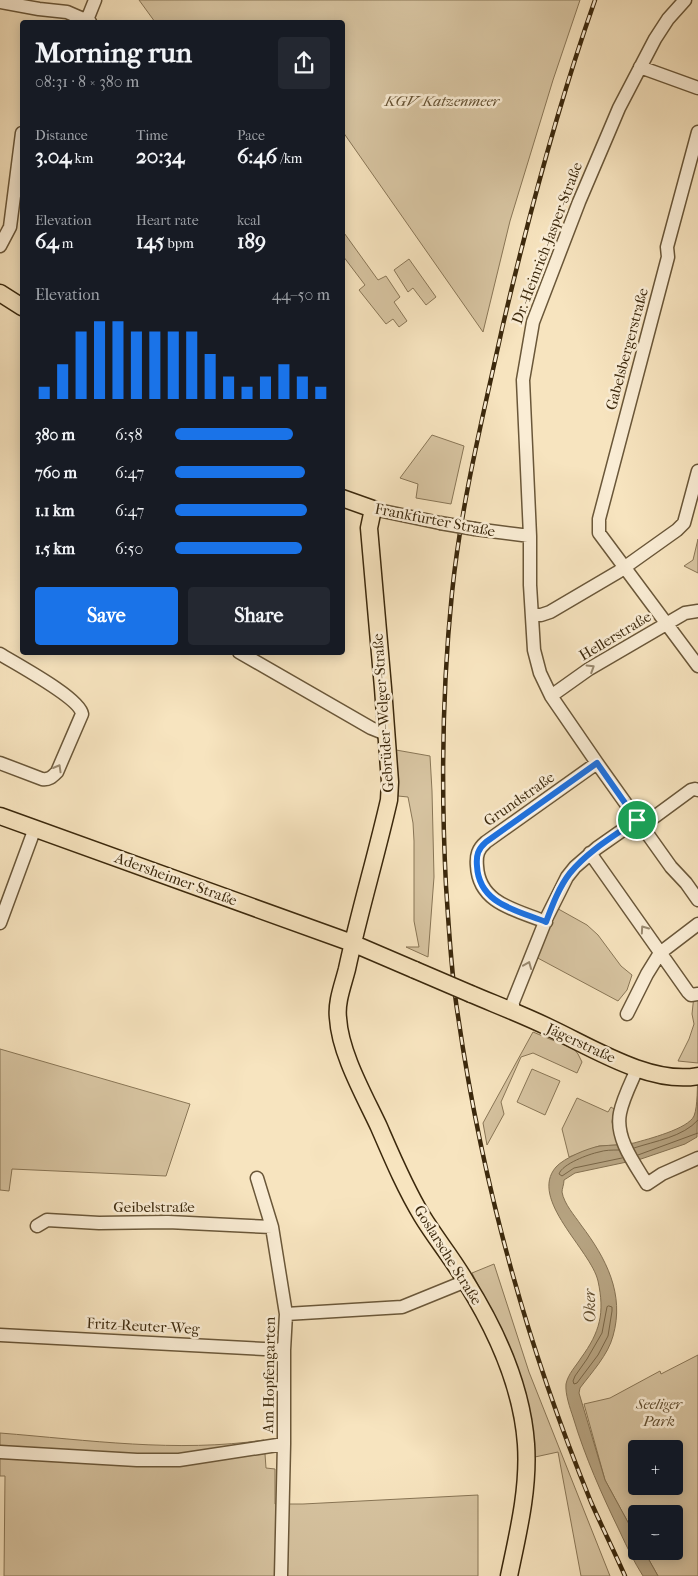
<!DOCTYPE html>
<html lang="en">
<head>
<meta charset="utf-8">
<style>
  :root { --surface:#171b24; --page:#242831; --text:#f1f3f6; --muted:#9ea1a6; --accent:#1a73e8 }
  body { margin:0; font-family:"IM FELL French Canon",serif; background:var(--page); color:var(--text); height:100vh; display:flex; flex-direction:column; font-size:19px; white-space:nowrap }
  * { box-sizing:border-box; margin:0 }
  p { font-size:16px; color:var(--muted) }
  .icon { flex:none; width:28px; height:28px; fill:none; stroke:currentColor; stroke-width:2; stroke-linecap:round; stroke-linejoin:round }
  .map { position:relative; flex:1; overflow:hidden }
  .panel { position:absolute; left:20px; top:20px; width:325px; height:635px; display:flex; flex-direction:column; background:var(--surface); border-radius:5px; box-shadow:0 2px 12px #0003 }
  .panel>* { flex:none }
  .fabs { position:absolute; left:628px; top:1440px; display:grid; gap:10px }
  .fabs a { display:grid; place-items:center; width:55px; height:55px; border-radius:5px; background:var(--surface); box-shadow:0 2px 12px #0003; font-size:25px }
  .pin { position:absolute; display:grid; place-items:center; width:42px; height:42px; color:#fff; margin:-21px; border:2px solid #fff; border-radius:50%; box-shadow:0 1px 5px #0007 }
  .round { display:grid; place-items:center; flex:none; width:52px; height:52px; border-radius:5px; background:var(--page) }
  .overview { display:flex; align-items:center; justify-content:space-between; height:85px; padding:0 15px }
  h1 { font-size:28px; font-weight:700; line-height:38px }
  .figures { display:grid; grid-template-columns:repeat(3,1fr); gap:8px; height:85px; padding:5px 15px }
  .figures div { display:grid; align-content:center }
  .figures b { font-size:21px; font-weight:700 }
  .figures small { font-size:14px; font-weight:400 }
  .figures p { font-size:14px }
  .chart { height:140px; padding:10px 15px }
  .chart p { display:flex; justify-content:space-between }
  .chart svg { width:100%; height:90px; margin-top:5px; stroke:var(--accent); stroke-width:6 }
  .primary-button { display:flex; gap:10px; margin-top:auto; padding:10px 15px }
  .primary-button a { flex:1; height:58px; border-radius:5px; background:var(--accent); color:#fff; font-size:20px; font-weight:700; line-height:58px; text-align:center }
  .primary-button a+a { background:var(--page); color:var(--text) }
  ul { padding:0 15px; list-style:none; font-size:16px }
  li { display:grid; grid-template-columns:80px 60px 1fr; align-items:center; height:38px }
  li i { height:12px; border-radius:6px; background:var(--accent) }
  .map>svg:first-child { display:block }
</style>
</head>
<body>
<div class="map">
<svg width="698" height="1576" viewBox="0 0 698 1576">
  <rect width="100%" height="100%" fill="#f7e4bf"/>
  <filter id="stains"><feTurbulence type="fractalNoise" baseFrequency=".004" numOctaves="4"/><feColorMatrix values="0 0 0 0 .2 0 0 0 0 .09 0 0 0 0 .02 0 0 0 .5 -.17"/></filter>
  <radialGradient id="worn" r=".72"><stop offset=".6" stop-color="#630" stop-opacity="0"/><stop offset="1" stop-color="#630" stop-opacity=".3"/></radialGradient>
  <!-- green -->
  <path fill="#d7c4a1" stroke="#897656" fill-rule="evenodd" d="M139,0H580L553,80L510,221L483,332L343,132L342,22H155Z
    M342,230L378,280L386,276L400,297L394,302L407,321L399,327L393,319L386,324L359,290L365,285L343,256Z
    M409,259L436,297L426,305L413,288L408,292L394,270Z
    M432,435L464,446L451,504L416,498L418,484L400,478Z
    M698,539V573L684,566L693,560Z
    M396,750L430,756L432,791L434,877L428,957L406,947H419L414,921V841L413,823L408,797L398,796Z
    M553,906L587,925L598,935L621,966L632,975L627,990L618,1001L534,956Z
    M698,994V1063L678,1061L689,1039L694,1024L692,1014L694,995Z
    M533,1032L574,1049L578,1054L582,1062L577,1073L533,1053L521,1057L501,1102L504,1114L487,1145L483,1123Z
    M0,1049L190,1104L166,1176L12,1169L9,1191L0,1190Z
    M532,1069L560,1081L545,1115L517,1102Z
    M577,1098L608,1112L611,1107L614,1109L612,1122L618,1145L599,1146L569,1157L562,1129Z
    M494,1264L529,1372L610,1576H581L558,1452L535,1457L534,1454L493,1314L472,1273Z
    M698,1355V1576H658L644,1551H674V1514H636V1537L605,1480L584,1404L610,1398L660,1371L661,1374ZM636,1449H674V1486H636Z
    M0,1433C88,1440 177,1453 264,1440L266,1468L275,1469V1504H303L478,1495V1576H4L5,1476H0Z"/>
  <!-- water -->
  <path fill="#b7a482" stroke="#857253" d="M698,1074L697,1137L685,1144L641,1159L575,1173L564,1180C564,1184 562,1189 562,1192C564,1204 575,1216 581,1225C606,1258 625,1294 613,1336C608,1355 592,1372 580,1388L579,1393L605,1480L636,1537V1551H644L658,1576H643C634,1562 627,1547 620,1532C602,1495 585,1457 573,1417C570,1408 565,1394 566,1384C568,1374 576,1366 581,1358C600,1332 605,1313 598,1281C591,1250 528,1199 556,1167C564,1158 588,1148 600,1146C611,1145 623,1145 634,1143C648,1139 688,1129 694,1116C698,1106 697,1085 698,1074Z"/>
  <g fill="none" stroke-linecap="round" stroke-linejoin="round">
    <!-- shore -->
    <path stroke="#796647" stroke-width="1" d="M634,1148C655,1141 683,1137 698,1120
      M619,1150C612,1150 605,1150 599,1152C589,1154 562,1164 559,1174L562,1176L574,1168L622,1158
      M638,1155L698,1133
      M609,1306L612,1307V1311L608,1336L598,1355L577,1383L574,1384L573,1381L575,1376L587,1359L602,1333L607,1307Z"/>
    <!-- minor casing -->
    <g stroke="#6a5739" stroke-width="15">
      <path id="minor" d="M685,0L668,19L655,39L619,108L608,134L579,202L533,322L523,380L530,536V585L534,650L540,673L551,696L597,763L671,867L686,883L698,900
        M0,2L39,9L67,12L90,22
        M87,20L95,0
        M640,67L698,88
        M698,132L667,247L668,257L599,519V533L698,666
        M0,246L10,227L22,133
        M373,509L440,523
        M475,529L530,536
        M532,615H541L550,612L618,572L677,530L684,523L698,471
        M239,652L371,728L386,734
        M0,654C16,664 80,698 82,714L57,772C52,777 49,780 42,779L0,763
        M551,696L589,669L685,613L698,611
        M642,826L691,790L695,789L698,790
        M590,853L688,992L691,995L698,994
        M546,922C517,910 479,904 477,866C476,855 478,849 486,842L597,763
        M0,923L35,828
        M513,1011V1002L547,917L567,877L575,867L597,848L637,820
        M627,1014L647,974L660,953L698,924
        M637,1069C631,1083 623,1098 620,1113C615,1138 634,1163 647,1184L662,1174L698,1158
        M257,1178L272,1227L286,1314L284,1350V1444L281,1576
        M37,1226L47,1220L99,1223L168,1222L272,1227
        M286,1314L402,1307L466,1281
        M0,1335L284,1350
        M0,1452L137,1460H179L284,1444"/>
    </g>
    <!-- major casing -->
    <g stroke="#3b280c" stroke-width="19">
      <path id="major" d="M0,293L22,307
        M342,498L373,509L369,528L383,688L390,782L389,800C376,857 359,913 347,969C343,985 336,1002 338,1018C340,1053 364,1095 379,1127C392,1157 405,1188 422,1216C436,1239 453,1259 466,1282C496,1330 522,1387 526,1444C529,1489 518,1533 509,1576
        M0,816L352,943L415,970
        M471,994C497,1005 523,1015 548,1027C591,1047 650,1085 698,1076"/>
    </g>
    <!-- minor -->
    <use href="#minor" stroke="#faedd5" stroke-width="12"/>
    <!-- major -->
    <use href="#major" stroke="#f7e4bf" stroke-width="16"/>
    <!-- rail casing -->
    <g stroke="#3b280c" stroke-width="4.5">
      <path id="rail" d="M595,0C557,108 528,218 502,329C483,416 461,504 452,593C442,691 441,788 446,886C449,929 451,973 458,1016C482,1182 527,1346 591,1502C602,1527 614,1551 625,1576"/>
    </g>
    <!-- rail -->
    <use href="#rail" stroke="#faedd5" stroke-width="2.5" stroke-dasharray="8" stroke-linecap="butt"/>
    <!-- minor-bridge casing -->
    <g stroke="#6a5739" stroke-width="15" stroke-linecap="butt">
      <path id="minor-bridge" d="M440,523L475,529"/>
    </g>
    <!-- major-bridge casing -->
    <g stroke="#3b280c" stroke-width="19" stroke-linecap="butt">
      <path id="major-bridge" d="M415,970L471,994"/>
    </g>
    <!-- minor-bridge -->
    <use href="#minor-bridge" stroke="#faedd5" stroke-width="12"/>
    <!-- major-bridge -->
    <use href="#major-bridge" stroke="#f7e4bf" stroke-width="16"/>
  </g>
  <!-- one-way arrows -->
  <defs><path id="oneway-chevron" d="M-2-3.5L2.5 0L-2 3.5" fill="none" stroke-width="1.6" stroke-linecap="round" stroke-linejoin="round" transform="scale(1.25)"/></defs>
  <g stroke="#9a8a70">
    <use href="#oneway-chevron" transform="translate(591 668) rotate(-32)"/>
    <use href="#oneway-chevron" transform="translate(58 768) rotate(-60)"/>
    <use href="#oneway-chevron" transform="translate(644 929) rotate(-125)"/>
    <use href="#oneway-chevron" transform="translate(528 965) rotate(-68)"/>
  </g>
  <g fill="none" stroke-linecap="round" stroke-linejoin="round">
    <!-- route casing -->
    <g stroke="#fff" stroke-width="10">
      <path id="route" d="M597,763L637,820C614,836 588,851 570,873C559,887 552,906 546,922C516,910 479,904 477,866C476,855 478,849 486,842Z"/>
    </g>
    <!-- route -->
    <use href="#route" stroke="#1a73e8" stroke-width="6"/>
  </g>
  <g text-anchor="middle" stroke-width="5" stroke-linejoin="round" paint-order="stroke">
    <!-- park labels -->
    <g font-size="15" font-style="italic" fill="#624f31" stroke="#faedd5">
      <text x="442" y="106">KGV Katzenmeer</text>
      <text x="659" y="1409">Seeliger<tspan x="659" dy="17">Park</tspan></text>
    </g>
    <!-- street labels -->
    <g font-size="15" fill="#3b280c" stroke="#faedd5">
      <text transform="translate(547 243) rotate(-69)" y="5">Dr.-Heinrich-Jasper-Straße</text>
      <text transform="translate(627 349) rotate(-75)" y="5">Gabelsbergerstraße</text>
      <text transform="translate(435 520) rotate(11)" y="5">Frankfurter Straße</text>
      <text transform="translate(615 636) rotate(-31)" y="5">Hellerstraße</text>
      <text transform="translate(383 713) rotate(-94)" y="5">Gebrüder-Welger-Straße</text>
      <text transform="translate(519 799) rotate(-35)" y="5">Grundstraße</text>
      <text transform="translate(176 879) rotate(20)" y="5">Adersheimer Straße</text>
      <text transform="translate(581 1043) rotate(25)" y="5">Jägerstraße</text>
      <text x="154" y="1212">Geibelstraße</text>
      <text transform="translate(448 1255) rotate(58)" y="5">Goslarsche Straße</text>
      <text transform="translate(143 1326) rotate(3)" y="5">Fritz-Reuter-Weg</text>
      <text transform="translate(269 1375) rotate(-89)" y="5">Am Hopfengarten</text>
    </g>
    <!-- water labels -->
    <g font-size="16" font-style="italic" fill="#604d2f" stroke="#faedd5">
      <text transform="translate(589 1306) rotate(-92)" y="6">Oker</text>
    </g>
  </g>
  <rect width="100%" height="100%" filter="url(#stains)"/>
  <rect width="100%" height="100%" fill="url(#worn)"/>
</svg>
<div class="fabs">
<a>+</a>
<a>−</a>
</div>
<div class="pin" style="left:637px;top:820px;background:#1e9e55"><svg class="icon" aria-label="arrive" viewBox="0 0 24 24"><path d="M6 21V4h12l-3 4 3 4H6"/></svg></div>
<section class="panel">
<div class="overview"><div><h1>Morning run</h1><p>08:31 · 8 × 380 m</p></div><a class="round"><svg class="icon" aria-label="share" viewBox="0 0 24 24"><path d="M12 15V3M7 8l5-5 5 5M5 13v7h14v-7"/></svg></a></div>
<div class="figures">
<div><p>Distance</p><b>3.04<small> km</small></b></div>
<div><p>Time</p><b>20:34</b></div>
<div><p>Pace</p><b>6:46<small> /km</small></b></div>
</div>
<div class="figures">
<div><p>Elevation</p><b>64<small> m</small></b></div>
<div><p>Heart rate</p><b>145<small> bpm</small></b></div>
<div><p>kcal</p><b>189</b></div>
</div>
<div class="chart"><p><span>Elevation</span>44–50 m</p>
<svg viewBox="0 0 160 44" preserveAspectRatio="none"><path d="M5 44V38M15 44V27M25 44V11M35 44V6M45 44V6M55 44V11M65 44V11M75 44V11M85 44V11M95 44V22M105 44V33M115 44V38M125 44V33M135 44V27M145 44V33M155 44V38"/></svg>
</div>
<ul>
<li><b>380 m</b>6:58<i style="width:76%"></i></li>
<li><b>760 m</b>6:47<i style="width:84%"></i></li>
<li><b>1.1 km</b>6:47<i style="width:85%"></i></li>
<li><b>1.5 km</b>6:50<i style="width:82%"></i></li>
</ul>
<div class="primary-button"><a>Save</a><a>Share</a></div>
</section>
</div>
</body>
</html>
